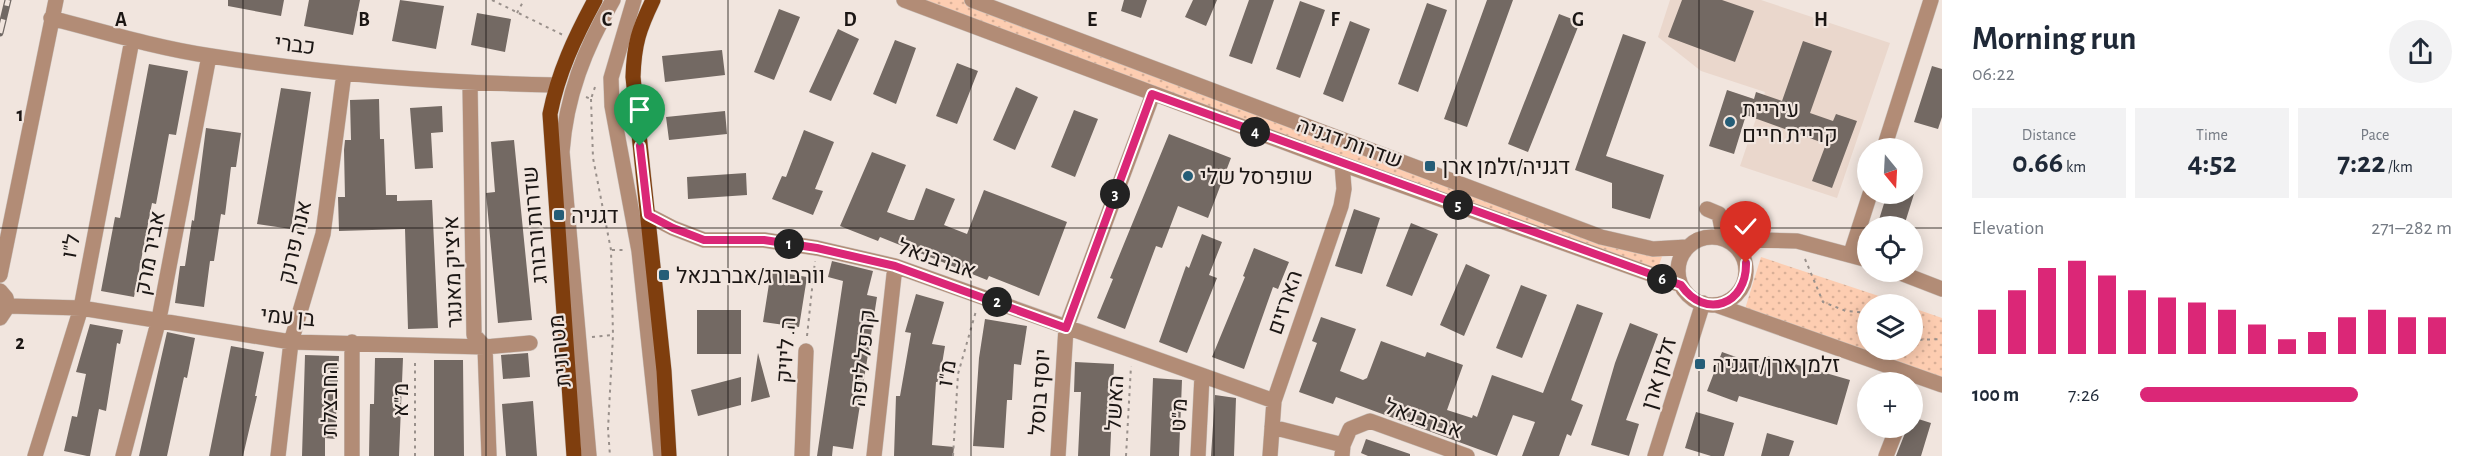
<!DOCTYPE html>
<html lang="en">
<head>
<meta charset="utf-8">
<style>
  :root { --surface:#fff; --page:#f2f2f3; --text:#1f2937; --muted:#747a83; --accent:#db2777 }
  body { margin:0; font-family:"Alegreya Sans",Heebo,sans-serif; background:var(--page); color:var(--text); height:100vh; display:flex; flex-direction:column; font-size:22px; white-space:nowrap }
  * { box-sizing:border-box; margin:0 }
  p { font-size:20px; color:var(--muted) }
  .icon { flex:none; width:33px; height:33px; fill:none; stroke:currentColor; stroke-width:2; stroke-linecap:round; stroke-linejoin:round }
  .map { position:relative; flex:1; overflow:hidden }
  .sheet { display:flex; flex-direction:column; background:var(--surface); width:540px }
  .sheet>* { flex:none }
  .needle { width:39px; rotate:162deg }
  .controls { position:absolute; left:1857px; top:138px; display:grid; gap:12px }
  .controls a { display:grid; place-items:center; width:66px; height:66px; border-radius:50%; background:var(--surface); box-shadow:0 3px 15px #0003; font-size:30px }
  .pin { position:absolute; display:grid; place-items:center; width:51px; height:51px; color:#fff; margin:-62px -26px; border-radius:50% 50% 50% 0; rotate:-45deg; box-shadow:0 0 6px #0007 }
  .pin .icon { rotate:45deg }
  .km { position:absolute; width:30px; height:30px; margin:-15px; border-radius:50%; background:#222; color:#fff; font-size:16px; line-height:30px; text-align:center }
  .round { display:grid; place-items:center; flex:none; width:63px; height:63px; border-radius:32px; background:var(--page) }
  .summary { display:flex; align-items:center; justify-content:space-between; height:102px; padding:0 30px }
  h1 { font-size:33px; font-weight:600; line-height:45px }
  .stats { display:grid; grid-template-columns:repeat(3,1fr); gap:9px; height:102px; padding:6px 30px }
  .stats div { display:grid; align-content:center; border-radius:0px; background:var(--page); text-align:center }
  .stats b { font-size:30px; font-weight:600 }
  .stats small { font-size:16px; font-weight:400 }
  .stats p { font-size:16px }
  .chart { height:168px; padding:12px 30px }
  .chart p { display:flex; justify-content:space-between }
  .chart svg { width:100%; height:108px; margin-top:6px; stroke:var(--accent); stroke-width:6 }
  ul { padding:0 30px; list-style:none; font-size:20px }
  li { display:grid; grid-template-columns:96px 72px 1fr; align-items:center; height:45px }
  li i { height:15px; border-radius:8px; background:var(--accent) }
  main { display:flex; flex:1; min-height:0 }
  .map>svg:first-child { display:block }
</style>
</head>
<body>
<main>
<div class="map">
<svg width="1942" height="456" viewBox="0 0 1942 456">
  <defs>
    <pattern id="grass-dots" width="8" height="8" patternUnits="userSpaceOnUse" patternTransform="scale(1.5)"><rect width="8" height="8" fill="#fdcdb1"/><path d="M2 2h.1M6 6h.1" fill="none" stroke="#d8af97" stroke-width="1.8" stroke-linecap="round"/></pattern>
  </defs>
  <rect width="100%" height="100%" fill="#f1e5de"/>
  <!-- built -->
  <path fill="#ead7cc" d="M1670,0H1761L1890,43L1837,198L1740,166L1765,92L1701,71L1658,37Z"/>
  <!-- grass -->
  <path fill="url(#grass-dots)" d="M909,0H965L1132,64L1663,254L1656,273Z
    M1761,257L1903,304H1868V350H1912L1913,308L1942,318V379L1745,309Z"/>
  <!-- building -->
  <path fill="#736963" d="M228,0H284L281,16L228,6Z
    M309,0H360L353,35L304,26Z
    M400,0L444,6L436,49L392,41Z
    M1124,0H1147L1141,18L1121,11Z
    M1193,0H1217L1206,26L1185,17Z
    M1249,0H1274L1252,64L1229,56Z
    M1487,0H1513L1467,127L1444,119Z
    M1682,0H1722L1754,11L1735,62L1668,37Z
    M1300,1L1325,10L1300,78L1276,69Z
    M1427,3L1447,10L1418,92L1398,84Z
    M779,9L800,17L774,80L754,72Z
    M477,13L511,19L505,52L471,45Z
    M1559,14L1580,22L1528,152L1508,144Z
    M1350,21L1370,29L1343,102L1323,94Z
    M838,29L859,39L831,101L809,92Z
    M1623,34L1646,42L1606,156L1664,175L1650,219L1612,208V183L1575,170Z
    M895,40L916,48L896,104L873,94Z
    M1803,41L1832,51L1810,113L1833,121L1836,114L1857,121L1832,188L1812,181L1826,144L1746,115L1734,154L1709,146L1727,90L1754,99L1756,92L1782,101Z
    M722,50L725,75L665,82L662,56Z
    M957,63L978,71L957,124L936,116Z
    M149,64L188,71L176,135L169,134L156,204L152,203L134,297L101,291L115,217L120,218Z
    M1932,66L1942,69V117L1938,129L1914,122Z
    M1016,87L1038,97L1015,150L993,140Z
    M281,88L311,92L291,229L257,224Z
    M379,99L380,139H384L386,195H397V201L432,200L438,328L408,329L405,229L339,231L338,197H345L344,150L345,140H351L350,100Z
    M442,106L443,132L431,133L433,168L415,169L410,108Z
    M1074,110L1098,119L1075,177L1051,167Z
    M725,111L727,134L669,140L666,117Z
    M206,128L241,133L236,167H231L225,215L221,214L214,261H210L204,307L175,303L180,266H185L192,220L194,221Z
    M804,130L834,142L815,189L823,191L813,215L772,199L782,176L786,177Z
    M1169,134L1231,158L1208,218L1178,206L1162,248L1156,246L1125,329L1097,318L1113,279L1110,278Z
    M514,140L532,320L498,323L486,193L495,192L491,142Z
    M872,152L906,165L887,212L909,220H914L926,188L955,199L944,225L967,234L984,190L1067,222L1039,296L989,276L987,280L880,237L878,241L840,226Z
    M746,173L747,195L688,199L687,177Z
    M1887,194H1914L1904,226H1877Z
    M1354,209L1380,218L1362,274L1335,266Z
    M1411,223L1438,234L1412,296L1386,286Z
    M1202,234L1222,242L1209,275L1217,278L1187,353L1159,342L1186,266L1189,268Z
    M1254,248L1289,262L1278,289L1273,287L1244,369L1212,357L1245,277L1243,276Z
    M832,261L873,271L867,295L877,297L853,449L833,446L832,456H817L843,281L828,277Z
    M1466,264L1490,275L1464,336L1440,325Z
    M771,271L807,277L799,327L763,322Z
    M1521,285L1547,295L1522,358L1496,348Z
    M916,294L944,302L932,344L945,346L939,382H936L932,445L954,447L953,456H894L896,396H900L911,333L905,332Z
    M1577,304L1603,313L1571,400L1583,405L1571,436L1567,434L1559,456H1522L1535,422L1513,415L1497,456L1336,397L1333,404L1299,392L1317,343L1312,341L1321,317L1356,329L1340,371L1363,380L1367,378L1381,341L1425,357L1427,352L1463,365L1447,410L1472,418L1473,415L1477,417L1492,375L1543,393Z
    M697,310H741V354H697Z
    M985,319L1027,326L1021,365L1014,364L1012,400H1007L1004,448L973,446L979,358Z
    M1630,323L1658,334L1626,420L1639,424L1629,456L1591,445L1615,363Z
    M90,324L123,330L120,344L117,343L106,411L99,409L90,456H87L64,451L72,416L77,417L86,374L76,372Z
    M167,332L195,338L187,378L184,377L167,456H139Z
    M231,346L264,352L255,396H257L243,456H209Z
    M1722,352L1764,367L1767,356L1850,380L1837,425L1739,396L1737,402L1707,391Z
    M528,353L530,377L503,379L501,355Z
    M758,353L770,397L751,402Z
    M305,355L339,356L335,439L325,438V456H302Z
    M375,358H403L399,456H369L370,404H374Z
    M434,360H463L464,456H434Z
    M1075,362L1114,364L1110,456H1078L1081,392H1074Z
    M741,377V405L698,416L691,390Z
    M1153,378L1182,380L1179,456H1150Z
    M1215,395L1236,398L1234,456H1211Z
    M533,401L537,456H506L502,404Z
    M1696,412L1734,423L1724,456H1711L1685,448Z
    M1912,417L1931,423L1921,456H1896L1907,428H1912Z
    M1767,433L1794,441L1789,456H1761Z
    M1366,439L1410,454V456H1368L1361,453Z"/>
  <g fill="none" stroke-linecap="round" stroke-linejoin="round">
    <!-- minor casing -->
    <g stroke="#cac0ba" stroke-width="16">
      <path id="minor" d="M634,0L611,78L612,106L639,251L661,456
        M904,0L1342,164L1681,285
        M972,0L1601,237L1653,249L1687,247
        M51,18C104,32 157,48 211,56C325,74 440,83 555,85
        M470,84L474,335L485,347L489,456
        M1884,148L1931,0
        M1707,209L1719,214L1724,239L1797,241L1868,260
        M648,215L673,228L704,240H764L817,248L895,266L1274,401
        M1678 271a34 34 0 1 1 68 0a34 34 0 1 1-68 0Z
        M1851,253L1870,194
        M1898,272L1942,289
        M0,275L56,0
        M0,291L6,298L8,306L0,318
        M1716,305L1942,385
        M8,306L81,308L291,342L485,347L530,343
        M1272,427L1343,445L1342,456
        M1343,445L1350,429L1370,421L1467,456
        M35,456L81,308L132,40
        M123,456L159,319L209,56
        M278,456L291,342L323,234L344,73
        M352,456V342
        M589,456L562,152C566,96 585,48 613,0
        M802,456L806,351
        M874,456L895,266
        M1058,456L1066,328L1153,94
        M1198,456L1202,376
        M1270,456L1274,401L1341,206L1344,189L1342,164
        M1655,456L1703,303
        M1886,456L1897,428"/>
    </g>
    <!-- major casing -->
    <g stroke="#cac0ba" stroke-width="16">
      <path id="major" d="M653,0C639,29 634,44 633,77L664,371L669,456
        M574,456L550,114C558,73 575,37 595,0"/>
    </g>
    <!-- path -->
    <path stroke="#99908b" stroke-width="2" stroke-dasharray="3 4.5" stroke-linecap="butt" d="M492,0L563,35
      M517,13L524,0
      M586,97L591,99L595,87
      M591,99L593,158L611,250L613,335L608,429L610,456
      M612,250H624
      M1805,259L1823,302L1846,311L1868,313
      M807,336L815,261
      M592,337L613,335
      M1912,340L1942,339
      M415,456V360
      M953,456L958,374L976,311
      M1126,456L1131,366"/>
    <!-- minor -->
    <use href="#minor" stroke="#b28c76" stroke-width="15"/>
    <!-- major -->
    <use href="#major" stroke="#7f3e0e" stroke-width="15"/>
    <!-- rail casing -->
    <g stroke="#706864" stroke-width="7">
      <path id="rail" d="M0,33L8,0"/>
    </g>
    <!-- rail -->
    <use href="#rail" stroke="#f1e5de" stroke-width="4.5" stroke-dasharray="14" stroke-linecap="butt"/>
  </g>
  <g fill="none" stroke-linecap="round" stroke-linejoin="round">
    <!-- route casing -->
    <g stroke="#fff" stroke-width="12">
      <path id="route" d="M640,146L648,215L673,228L704,240H764L817,248L895,266L1066,328L1152,94L1681,285C1705,320 1747,305 1746,263"/>
    </g>
    <!-- route -->
    <use href="#route" stroke="#db2777" stroke-width="8"/>
  </g>
  <!-- grid -->
  <path fill="none" stroke="#1b1614" stroke-width="1.5" stroke-opacity="0.55" d="M243,0V456M486,0V456M728,0V456M971,0V456M1214,0V456M1456,0V456M1699,0V456M0,228H1868M1912,228H1942"/>
  <!-- markers -->
  <g fill="#255d77" stroke="#f1e5de" stroke-width="2">
    <circle cx="1730" cy="122" r="6"/>
    <rect x="1424" y="160" width="12" height="12" rx="3"/>
    <circle cx="1188" cy="176" r="6"/>
    <rect x="553" y="209" width="12" height="12" rx="3"/>
    <rect x="658" y="269" width="12" height="12" rx="3"/>
    <rect x="1694" y="358" width="12" height="12" rx="3"/>
  </g>
  <g text-anchor="middle" stroke-width="4.5" stroke-linejoin="round" paint-order="stroke">
    <!-- street labels -->
    <g font-size="22" fill="#1b1614" stroke="#f1e5de">
      <text transform="translate(295 44) rotate(7)" y="8">כברי</text>
      <text transform="translate(1350 142) rotate(20)" y="8">שדרות דגניה</text>
      <text transform="translate(534 225) rotate(-95)" y="8">שדרות ורבורג</text>
      <text transform="translate(294 242) rotate(-77)" y="8">אנה פרנק</text>
      <text transform="translate(70 246) rotate(-79)" y="8">ל"ו</text>
      <text transform="translate(149 253) rotate(-79)" y="8">אביר מרק</text>
      <text transform="translate(937 258) rotate(19)" y="8">אברבנאל</text>
      <text transform="translate(452 272) rotate(-92)" y="8">איציק מאנגר</text>
      <text transform="translate(1284 302) rotate(-71)" y="8">הארזים</text>
      <text transform="translate(288 316) rotate(5)" y="8">בן עמי</text>
      <text transform="translate(785 350) rotate(-86)" y="8">ה. ליויק</text>
      <text transform="translate(559 351) rotate(-96)" y="8">מטרונית</text>
      <text transform="translate(862 358) rotate(-84)" y="8">קרפל ליפה</text>
      <text transform="translate(946 373) rotate(-81)" y="8">מ"ו</text>
      <text transform="translate(1658 373) rotate(-73)" y="8">זלמן ארן</text>
      <text transform="translate(1039 392) rotate(-86)" y="8">יוסף בוסל</text>
      <text transform="translate(329 399) rotate(-90)" y="8">החבצלת</text>
      <text transform="translate(400 400) rotate(-90)" y="8">מ"א</text>
      <text transform="translate(1114 403) rotate(-87)" y="8">האשל</text>
      <text transform="translate(1178 415) rotate(-87)" y="8">מ"ט</text>
      <text transform="translate(1424 418) rotate(19)" y="8">אברבנאל</text>
    </g>
    <!-- poi labels -->
    <g font-size="22" fill="#1b1614" stroke="#f1e5de" text-anchor="start">
      <text x="1742" y="117">עיריית<tspan x="1742" dy="25">קריית חיים</tspan></text>
      <text x="1442" y="174">דגניה/זלמן ארן</text>
      <text x="1200" y="184">שופרסל שלי</text>
      <text x="571" y="223">דגניה</text>
      <text x="676" y="283">וורבורג/אברבנאל</text>
      <text x="1712" y="372">זלמן ארן/דגניה</text>
    </g>
  </g>
  <g font-size="20" text-anchor="middle" font-weight="bold" fill="#1b1614" stroke="#f1e5de" stroke-width="4.5" stroke-linejoin="round" paint-order="stroke">
    <text x="121" y="26">A</text>
    <text x="364" y="26">B</text>
    <text x="607" y="26">C</text>
    <text x="850" y="26">D</text>
    <text x="1092" y="26">E</text>
    <text x="1335" y="26">F</text>
    <text x="1578" y="26">G</text>
    <text x="1821" y="26">H</text>
    <text x="20" y="121">1</text>
    <text x="20" y="349">2</text>
  </g>
</svg>
<div class="controls">
<a><svg class="needle" viewBox="-14 -14 28 28"><path d="M0-13l5 13h-10z" fill="#e53935"/><path d="M0 13l5-13h-10z" fill="#747a83"/></svg></a>
<a><svg class="icon" aria-label="locate" viewBox="0 0 24 24"><circle cx="12" cy="12" r="6"/><path d="M12 2v4M12 18v4M2 12h4M18 12h4"/></svg></a>
<a><svg class="icon" aria-label="layers" viewBox="0 0 24 24"><path d="M12 4l9 5-9 5-9-5zM3 14l9 5 9-5"/></svg></a>
<a>+</a>
</div>
<div class="pin" style="left:640px;top:146px;background:#1e9e55"><svg class="icon" aria-label="arrive" viewBox="0 0 24 24"><path d="M6 21V4h12l-3 4 3 4H6"/></svg></div>
<div class="pin" style="left:1746px;top:263px;background:#d93025"><svg class="icon" aria-label="check" viewBox="0 0 24 24"><path d="M5 12l5 5 9-10"/></svg></div>
<b class="km" style="left:789px;top:244px">1</b>
<b class="km" style="left:997px;top:302px">2</b>
<b class="km" style="left:1115px;top:194px">3</b>
<b class="km" style="left:1255px;top:132px">4</b>
<b class="km" style="left:1458px;top:205px">5</b>
<b class="km" style="left:1662px;top:279px">6</b>
</div>
<section class="sheet">
<div class="summary"><div><h1>Morning run</h1><p>06:22</p></div><a class="round"><svg class="icon" aria-label="share" viewBox="0 0 24 24"><path d="M12 15V3M7 8l5-5 5 5M5 13v7h14v-7"/></svg></a></div>
<div class="stats">
<div><p>Distance</p><b>0.66<small> km</small></b></div>
<div><p>Time</p><b>4:52</b></div>
<div><p>Pace</p><b>7:22<small> /km</small></b></div>
</div>
<div class="chart"><p><span>Elevation</span>271–282 m</p>
<svg viewBox="0 0 160 44" preserveAspectRatio="none"><path d="M5 44V26M15 44V18M25 44V9M35 44V6M45 44V12M55 44V18M65 44V21M75 44V23M85 44V26M95 44V32M105 44V38M115 44V35M125 44V29M135 44V26M145 44V29M155 44V29"/></svg>
</div>
<ul>
<li><b>100 m</b>7:26<i style="width:70%"></i></li>
</ul>
</section>
</main>
</body>
</html>
